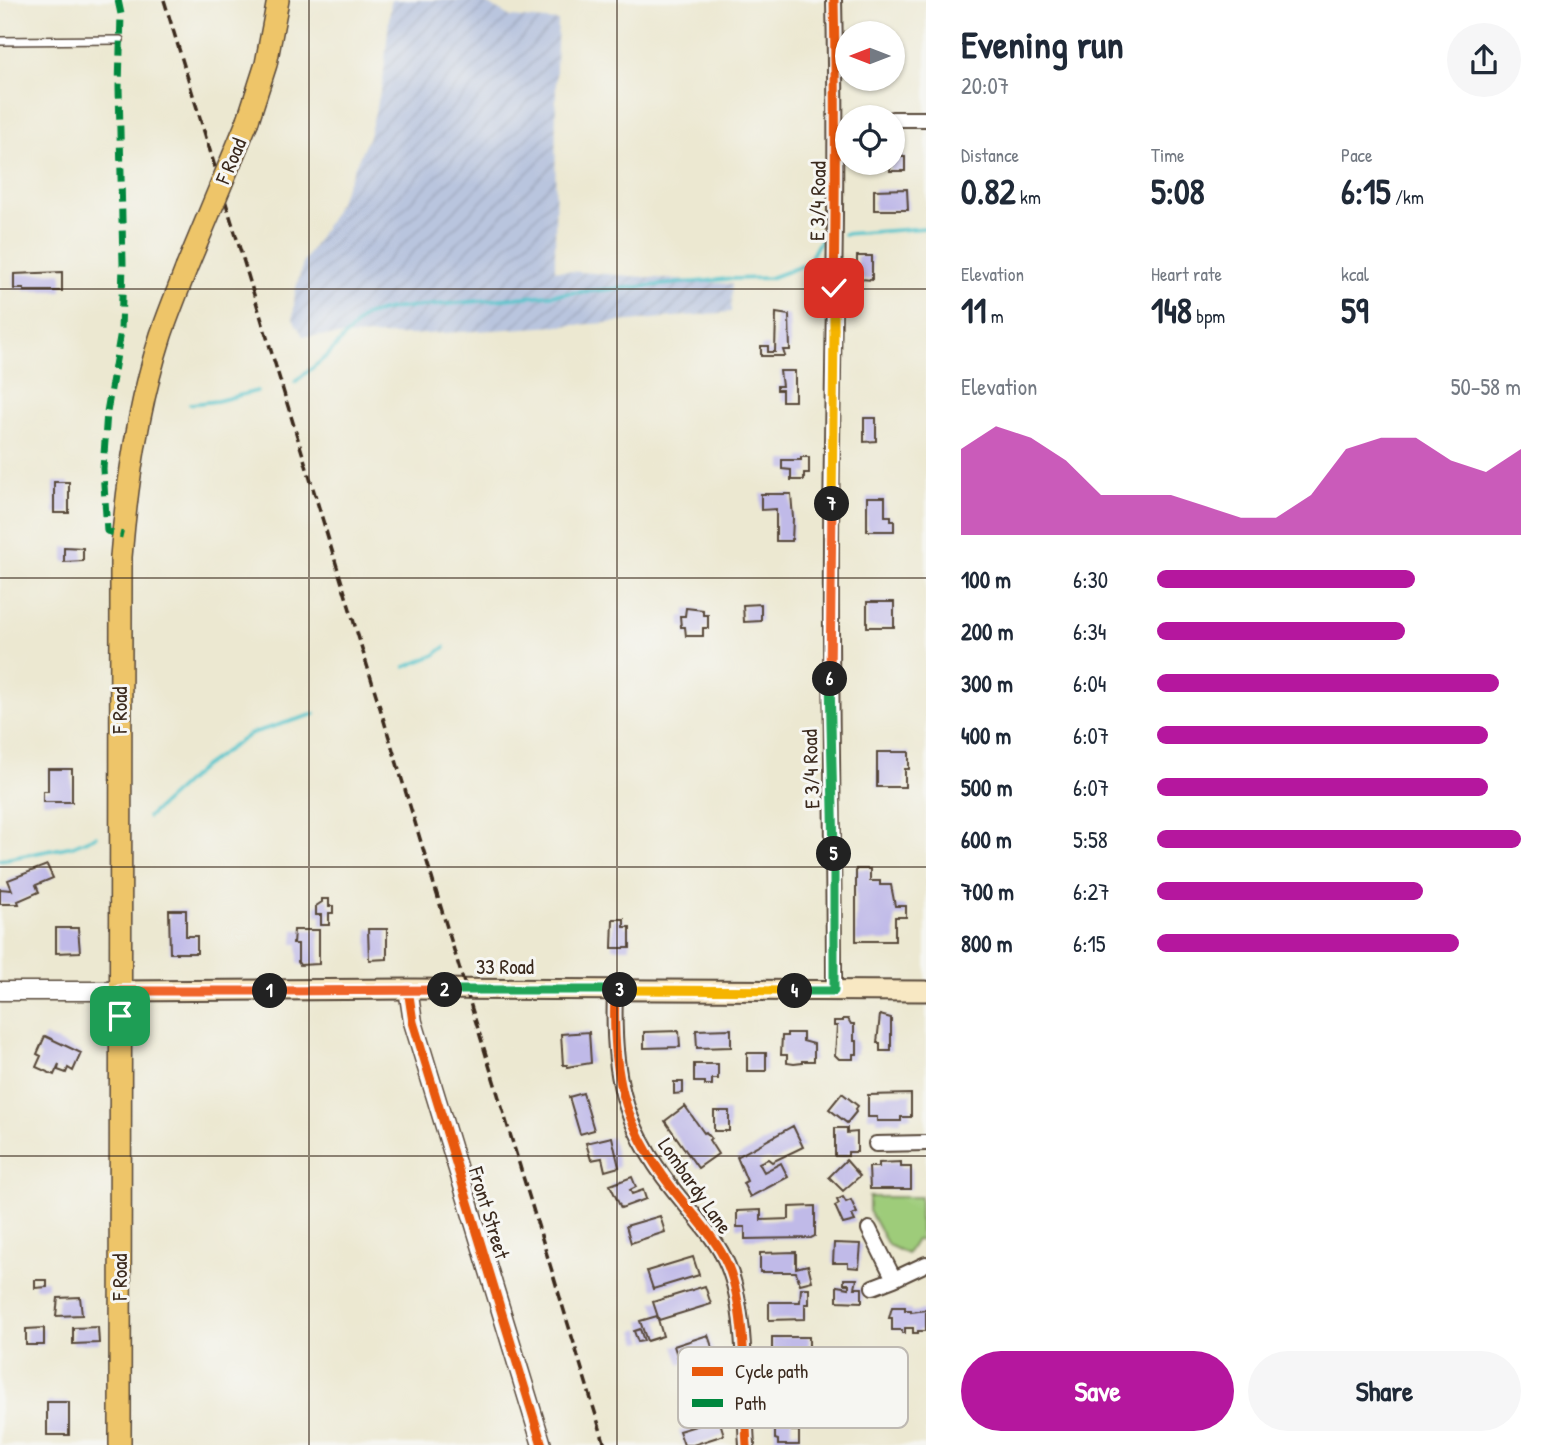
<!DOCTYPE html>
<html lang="en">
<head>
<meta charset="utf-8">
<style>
  :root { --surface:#fff; --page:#f6f6f7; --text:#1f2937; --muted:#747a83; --accent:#b5179e }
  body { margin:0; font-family:"Patrick Hand",sans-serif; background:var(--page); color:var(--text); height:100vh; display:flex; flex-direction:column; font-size:26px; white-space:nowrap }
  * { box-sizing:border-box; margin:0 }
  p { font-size:23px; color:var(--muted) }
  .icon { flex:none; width:38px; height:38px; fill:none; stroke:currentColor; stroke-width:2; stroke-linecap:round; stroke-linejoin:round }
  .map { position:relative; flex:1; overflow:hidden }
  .side { display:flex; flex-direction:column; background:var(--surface); width:630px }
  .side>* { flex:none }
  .needle { width:46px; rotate:270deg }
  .buttons { position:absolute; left:835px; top:21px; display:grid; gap:14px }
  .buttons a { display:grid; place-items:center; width:70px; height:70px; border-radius:50%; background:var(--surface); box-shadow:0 2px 5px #0004; font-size:35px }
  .pin { position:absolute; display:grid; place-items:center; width:60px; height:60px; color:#fff; margin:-30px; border-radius:14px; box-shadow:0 4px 10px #0006 }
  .km { position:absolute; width:35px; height:35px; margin:-18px; border-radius:50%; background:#222; color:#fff; font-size:19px; line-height:35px; text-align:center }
  .round { display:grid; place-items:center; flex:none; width:74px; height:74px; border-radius:37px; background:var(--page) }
  .head { display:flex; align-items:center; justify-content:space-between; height:119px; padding:0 35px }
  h1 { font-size:38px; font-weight:800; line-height:52px }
  .stats { display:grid; grid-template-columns:repeat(3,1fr); gap:10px; height:119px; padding:7px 35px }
  .stats div { display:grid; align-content:center }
  .stats b { font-size:35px; font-weight:800 }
  .stats small { font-size:19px; font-weight:400 }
  .stats p { font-size:19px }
  .chart { height:196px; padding:14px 35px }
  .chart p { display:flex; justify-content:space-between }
  .chart svg { width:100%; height:126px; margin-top:7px; fill:var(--accent); opacity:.7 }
  .action { display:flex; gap:14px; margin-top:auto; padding:14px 35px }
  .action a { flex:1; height:80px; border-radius:42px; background:var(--accent); color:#fff; font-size:28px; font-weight:800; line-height:80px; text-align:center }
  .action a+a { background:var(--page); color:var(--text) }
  ul { padding:0 35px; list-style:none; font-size:23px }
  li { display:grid; grid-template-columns:112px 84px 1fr; align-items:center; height:52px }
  li i { height:18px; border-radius:9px; background:var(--accent) }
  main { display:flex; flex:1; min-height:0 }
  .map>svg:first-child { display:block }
</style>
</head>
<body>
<main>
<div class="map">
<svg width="926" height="1445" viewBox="0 0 926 1445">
  <defs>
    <pattern id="industrial-furrows" width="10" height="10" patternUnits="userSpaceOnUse" patternTransform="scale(1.75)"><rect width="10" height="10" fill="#b9c5de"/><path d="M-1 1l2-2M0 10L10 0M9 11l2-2" fill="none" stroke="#a0a9be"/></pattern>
  </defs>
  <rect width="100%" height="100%" fill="#f6f6f2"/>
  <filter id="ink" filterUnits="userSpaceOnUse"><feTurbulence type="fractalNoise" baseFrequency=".0143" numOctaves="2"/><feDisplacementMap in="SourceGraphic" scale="14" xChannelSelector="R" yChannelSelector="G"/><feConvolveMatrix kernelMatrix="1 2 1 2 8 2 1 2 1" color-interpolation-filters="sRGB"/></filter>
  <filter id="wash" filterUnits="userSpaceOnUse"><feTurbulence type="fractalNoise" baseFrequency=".00686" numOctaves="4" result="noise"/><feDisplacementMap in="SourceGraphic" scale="28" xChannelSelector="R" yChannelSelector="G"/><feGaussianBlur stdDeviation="1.57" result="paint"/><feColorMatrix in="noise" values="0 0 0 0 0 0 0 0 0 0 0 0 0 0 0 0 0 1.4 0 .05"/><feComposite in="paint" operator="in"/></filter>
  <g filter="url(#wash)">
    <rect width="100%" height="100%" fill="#ece8d1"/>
    <!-- industrial -->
    <path fill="url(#industrial-furrows)" d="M391,0H480L511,17L558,21L556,67L555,270L732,284L731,312L607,323L410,335L303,336L293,319L295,292L303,263L333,214L369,136L383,81Z"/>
    <!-- green -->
    <path fill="#9ecc7a" stroke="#6c7b4c" stroke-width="2" d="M869,1197H920V1240H916L907,1254L888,1245L869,1211Z"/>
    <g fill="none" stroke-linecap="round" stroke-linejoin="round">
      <!-- stream -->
      <path stroke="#57c5cc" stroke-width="3.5" d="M844,234L926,228
        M295,382L327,356L364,316L390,309L727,279L770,278L807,264L823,235
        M190,404L217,401L257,391
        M405,667L435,655L445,647
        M148,817L204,766L252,733L315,714
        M0,860L73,846L96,836"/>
    </g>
    <g id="blocks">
      <!-- building -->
      <path fill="#c0bae8" d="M892,150H902V157H905V171H890Z
        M907,189L908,210H874V190Z
        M857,256H872V280L861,279V272H857Z
        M62,272V291H24V289H14V274Z
        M776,313L789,315L790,350H783L785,356H761V346H768V352H775Z
        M780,371H795V401H782V390H777V386H782Z
        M864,418H876V441L864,442Z
        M801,457H809V473H804V480H791V470L782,469V460H801Z
        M54,482H69V513H54Z
        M761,494H791L793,518L792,541H776V509L761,510Z
        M867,497H885V516H891V521H894V531H867Z
        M64,547L83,548V561L64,562Z
        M867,602H894V627H867Z
        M761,604V621L744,622L743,605Z
        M686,608L703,610V615H708V628H703V636H686L685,627H681L680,616H685Z
        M877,752H909V769H905V787H877Z
        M48,769H72V802H43V791H48Z
        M47,865L53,878L36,885L39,892L18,901L19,904H0V889L12,890L8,880Z
        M856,869H870V881H880V885H891L895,906H906V917H895V941H856Z
        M322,899H329V906H333V913H329V925H321V915H316V906L322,902Z
        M169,910H186V936H197V953H170Z
        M613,919H624V927H630V948H612Z
        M56,928H78L80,952L56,953Z
        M368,929H387V959L369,960Z
        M294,930H319V964L300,965L298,962V944H293Z
        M880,1015L891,1018V1051H880V1043H877Z
        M843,1019H848L851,1024H854V1041H857V1054H853V1059H839L835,1055L837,1026H834V1021H843Z
        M731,1029V1047L697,1048L696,1030Z
        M679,1031L680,1047L644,1048V1032Z
        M589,1032L591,1063L567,1067V1065H563L561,1034Z
        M787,1033H803V1041L814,1044V1061H802V1063L794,1064L787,1063V1055H781L782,1036H787Z
        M45,1036L81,1053L73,1071L68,1068L66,1073L58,1070L59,1064L54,1075L36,1067L41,1056L37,1054Z
        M747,1053H766V1071H747Z
        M694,1064H718V1079H712V1085H705V1082H694Z
        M674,1082H683V1093L674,1094Z
        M583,1093L594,1130L580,1134L569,1097Z
        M842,1093L858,1106L855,1110L856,1112L847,1123L829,1109Z
        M911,1094V1117H901V1121H877V1117H868V1095Z
        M685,1106L704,1133L706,1132L711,1138L709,1140L718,1154L698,1168L665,1121Z
        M714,1111H729V1131H714Z
        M793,1126L803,1147L772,1162L768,1159L759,1163L764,1172L781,1163L788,1177L750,1197L743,1183L747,1181L737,1157Z
        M835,1128H847V1133L857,1132V1152H848V1156H835Z
        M612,1137L619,1167L605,1171L602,1158L591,1160L586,1143Z
        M846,1160L860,1176L843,1191L829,1177Z
        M901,1162V1167H911V1189H870L869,1167H879V1163Z
        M632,1177L636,1187L630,1190L632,1194L643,1190L646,1199L621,1208L610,1185Z
        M843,1197L846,1202L851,1200L857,1213L852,1215L855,1221L843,1224L835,1206L839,1204L837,1200Z
        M815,1206V1236L811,1238L745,1239V1227H737V1211L761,1210V1220L789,1219V1207Z
        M660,1216L665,1232L631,1243L626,1226Z
        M834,1243L861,1244L859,1268L848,1267V1263H833Z
        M796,1252V1268L808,1265L812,1281L800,1284L796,1272H760V1253Z
        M693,1257L699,1275L653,1289L647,1271Z
        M844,1279H857L855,1288H862V1302L837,1301V1286L849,1288V1284H844Z
        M35,1280H47V1287L35,1288Z
        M705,1286L711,1304L659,1320L653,1302Z
        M801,1288H809V1304H805V1319L769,1320V1302H800Z
        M80,1297L82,1315L56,1316L58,1298Z
        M892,1307H905V1310H911V1312L926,1310V1331H918V1333H913V1328H905V1333H902V1330H892V1318H889Z
        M657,1316L663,1336L647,1341L640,1321Z
        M98,1327L99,1343L73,1344V1328Z
        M44,1328V1345H26V1329Z
        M640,1329L644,1341L638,1342L634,1331Z
        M708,1335L714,1353L680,1364L674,1346Z
        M772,1337H809V1363H797V1356H783V1363H772Z
        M47,1402H69V1435H47Z
        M719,1419L724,1435L693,1445H684L679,1431Z
        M775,1419H792V1431H799V1445H778V1440L775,1439Z"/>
    </g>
  </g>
  <g filter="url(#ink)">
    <use href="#blocks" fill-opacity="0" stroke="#564639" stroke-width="2"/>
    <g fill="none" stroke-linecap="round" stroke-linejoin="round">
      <!-- service casing -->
      <g stroke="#564639" stroke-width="10">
        <path id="service" d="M0,41L120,40"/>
      </g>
      <!-- minor casing -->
      <g stroke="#564639" stroke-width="18">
        <path id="minor" d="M892,119H926
          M615,990C612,1070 621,1123 672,1188C691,1213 716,1237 728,1266C748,1315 743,1391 747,1445
          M834,991C834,843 830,694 831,546C832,364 838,182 834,0
          M876,1144L926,1143
          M869,1229L894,1279L926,1264
          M873,1287L894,1279"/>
      </g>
      <!-- tertiary casing -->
      <g stroke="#564639" stroke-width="21">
        <path id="tertiary" d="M408,989L413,1022L542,1445
          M0,991H120"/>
      </g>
      <!-- secondary casing -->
      <g stroke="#564639" stroke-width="23">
        <path id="secondary" d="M120,991L408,989L926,991"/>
      </g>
      <!-- primary casing -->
      <g stroke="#564639" stroke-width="24">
        <path id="primary" d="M248,120L266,64L278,0
          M120,1445L121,557C127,482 138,407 161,335C169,312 178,290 186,269"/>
      </g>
      <!-- service -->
      <use href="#service" stroke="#fff" stroke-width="7"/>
      <!-- minor -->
      <use href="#minor" stroke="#fff" stroke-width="14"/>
      <!-- tertiary -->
      <use href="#tertiary" stroke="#fff" stroke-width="18"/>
      <!-- secondary -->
      <use href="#secondary" stroke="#f8e8c3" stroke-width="19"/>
      <!-- primary -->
      <use href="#primary" stroke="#eec569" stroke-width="21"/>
      <!-- rail -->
      <path stroke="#3b2a1e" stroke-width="3.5" stroke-dasharray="10 5" stroke-linecap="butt" d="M164,0L605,1445"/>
      <!-- primary-bridge casing -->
      <g stroke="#564639" stroke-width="24" stroke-linecap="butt">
        <path id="primary-bridge" d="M186,269L248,120"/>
      </g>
      <!-- primary-bridge -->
      <use href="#primary-bridge" stroke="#eec569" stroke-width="21"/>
      <!-- quiet -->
      <path stroke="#00873e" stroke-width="7" stroke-dasharray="14 7" stroke-linecap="butt" d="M118,0L121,14L119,87L123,264L121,331L107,412L103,469L107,531L123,535"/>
      <!-- cycleway casing -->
      <g stroke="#f6f6f2" stroke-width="13">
        <path id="cycleway" d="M408,989L413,1022L542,1445
          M615,990C612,1070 621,1123 672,1188C691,1213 716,1237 728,1266C748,1315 743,1391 747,1445
          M834,991C834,843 830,694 831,546C832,364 838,182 834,0"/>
      </g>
      <!-- cycleway -->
      <use href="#cycleway" stroke="#e8590c" stroke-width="9"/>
    </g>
  </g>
  <g fill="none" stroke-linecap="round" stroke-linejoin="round" filter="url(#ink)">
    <!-- split-1 casing -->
    <g stroke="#fff" stroke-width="14">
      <path id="split-1" d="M120,1016V991H270"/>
    </g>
    <!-- split-2 casing -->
    <g stroke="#fff" stroke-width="14">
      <path id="split-2" d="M270,991L445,990"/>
    </g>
    <!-- split-3 casing -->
    <g stroke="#fff" stroke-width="14">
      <path id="split-3" d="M445,990H620"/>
    </g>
    <!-- split-4 casing -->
    <g stroke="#fff" stroke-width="14">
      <path id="split-4" d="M620,990L795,991"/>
    </g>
    <!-- split-5 casing -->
    <g stroke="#fff" stroke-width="14">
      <path id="split-5" d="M795,991H834V854"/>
    </g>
    <!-- split-6 casing -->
    <g stroke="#fff" stroke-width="14">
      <path id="split-6" d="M830,679L834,854"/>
    </g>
    <!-- split-7 casing -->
    <g stroke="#fff" stroke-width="14">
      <path id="split-7" d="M830,679L832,504"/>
    </g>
    <!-- split-8 casing -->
    <g stroke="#fff" stroke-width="14">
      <path id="split-8" d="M832,504L834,329"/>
    </g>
    <!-- split-9 casing -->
    <g stroke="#fff" stroke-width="14">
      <path id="split-9" d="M834,329V288"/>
    </g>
    <!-- split-1 -->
    <use href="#split-1" stroke="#f0652b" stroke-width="9"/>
    <!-- split-2 -->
    <use href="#split-2" stroke="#f0652b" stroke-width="9"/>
    <!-- split-3 -->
    <use href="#split-3" stroke="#22a559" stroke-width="9"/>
    <!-- split-4 -->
    <use href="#split-4" stroke="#f5b400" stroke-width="9"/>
    <!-- split-5 -->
    <use href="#split-5" stroke="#22a559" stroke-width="9"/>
    <!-- split-6 -->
    <use href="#split-6" stroke="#22a559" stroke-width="9"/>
    <!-- split-7 -->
    <use href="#split-7" stroke="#f0652b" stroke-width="9"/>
    <!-- split-8 -->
    <use href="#split-8" stroke="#f5b400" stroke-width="9"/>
    <!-- split-9 -->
    <use href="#split-9" stroke="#f5b400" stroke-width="9"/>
  </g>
  <!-- grid -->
  <path fill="none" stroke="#3b2a1e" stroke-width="2" stroke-opacity="0.55" d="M309,0V1445M617,0V1445M0,289H926M0,578H926M0,867H926M0,1156H926"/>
  <g text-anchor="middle" stroke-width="6" stroke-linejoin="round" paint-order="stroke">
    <!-- street labels -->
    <g font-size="21" fill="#3b2a1e" stroke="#f6f6f2">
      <text transform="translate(231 161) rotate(-67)" y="7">F Road</text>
      <text transform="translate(818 201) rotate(-89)" y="7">E 3/4 Road</text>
      <text transform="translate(120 710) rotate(-90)" y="7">F Road</text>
      <text transform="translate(811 769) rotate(-92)" y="7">E 3/4 Road</text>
      <text x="505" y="974">33 Road</text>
      <text transform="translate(695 1186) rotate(55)" y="7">Lombardy Lane</text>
      <text transform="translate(489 1213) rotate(73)" y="7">Front Street</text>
      <text transform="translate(120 1277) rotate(-90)" y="7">F Road</text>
    </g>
  </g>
  <!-- legend -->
  <rect x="678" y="1347" width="230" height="81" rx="10" fill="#f6f6f2" stroke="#beb9b2" stroke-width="2"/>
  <rect x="692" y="1367" width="31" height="9" fill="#e8590c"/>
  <rect x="692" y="1399" width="31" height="8" fill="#00873e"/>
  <g font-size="19" fill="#3b2a1e">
    <text x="735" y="1378">Cycle path</text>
    <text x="735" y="1410">Path</text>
  </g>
</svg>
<div class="buttons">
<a><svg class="needle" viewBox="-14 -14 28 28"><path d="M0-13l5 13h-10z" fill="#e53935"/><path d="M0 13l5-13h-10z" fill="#747a83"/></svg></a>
<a><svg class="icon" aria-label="locate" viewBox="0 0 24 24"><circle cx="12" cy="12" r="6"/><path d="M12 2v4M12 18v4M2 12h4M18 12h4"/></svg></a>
</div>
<div class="pin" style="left:120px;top:1016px;background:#1e9e55"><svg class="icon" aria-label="arrive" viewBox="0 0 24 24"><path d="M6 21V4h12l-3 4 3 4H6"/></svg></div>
<div class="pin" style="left:834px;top:288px;background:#d93025"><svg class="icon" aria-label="check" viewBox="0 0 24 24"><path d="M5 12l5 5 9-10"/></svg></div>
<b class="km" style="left:270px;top:991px">1</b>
<b class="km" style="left:445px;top:990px">2</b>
<b class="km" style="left:620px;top:990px">3</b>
<b class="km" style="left:795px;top:991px">4</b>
<b class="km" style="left:834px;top:854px">5</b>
<b class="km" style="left:830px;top:679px">6</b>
<b class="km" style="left:832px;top:504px">7</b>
</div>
<section class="side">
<div class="head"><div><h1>Evening run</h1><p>20:07</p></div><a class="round"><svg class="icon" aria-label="share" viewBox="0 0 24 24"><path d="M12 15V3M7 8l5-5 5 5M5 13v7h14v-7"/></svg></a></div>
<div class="stats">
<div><p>Distance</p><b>0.82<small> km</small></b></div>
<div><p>Time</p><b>5:08</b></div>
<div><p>Pace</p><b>6:15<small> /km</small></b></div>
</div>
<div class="stats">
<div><p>Elevation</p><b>11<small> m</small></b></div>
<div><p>Heart rate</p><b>148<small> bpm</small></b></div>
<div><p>kcal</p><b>59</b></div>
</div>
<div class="chart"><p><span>Elevation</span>50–58 m</p>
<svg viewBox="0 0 160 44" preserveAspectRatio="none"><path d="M0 44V14L10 6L20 10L30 18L40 30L50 30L60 30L70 34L80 38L90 38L100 30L110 14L120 10L130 10L140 18L150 22L160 14V44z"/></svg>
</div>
<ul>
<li><b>100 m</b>6:30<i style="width:71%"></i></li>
<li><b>200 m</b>6:34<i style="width:68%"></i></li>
<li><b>300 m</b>6:04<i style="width:94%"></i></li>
<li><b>400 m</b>6:07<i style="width:91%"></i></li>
<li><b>500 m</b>6:07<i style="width:91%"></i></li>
<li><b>600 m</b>5:58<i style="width:100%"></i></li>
<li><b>700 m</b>6:27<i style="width:73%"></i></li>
<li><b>800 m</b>6:15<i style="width:83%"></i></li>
</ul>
<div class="action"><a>Save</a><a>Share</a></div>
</section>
</main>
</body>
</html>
